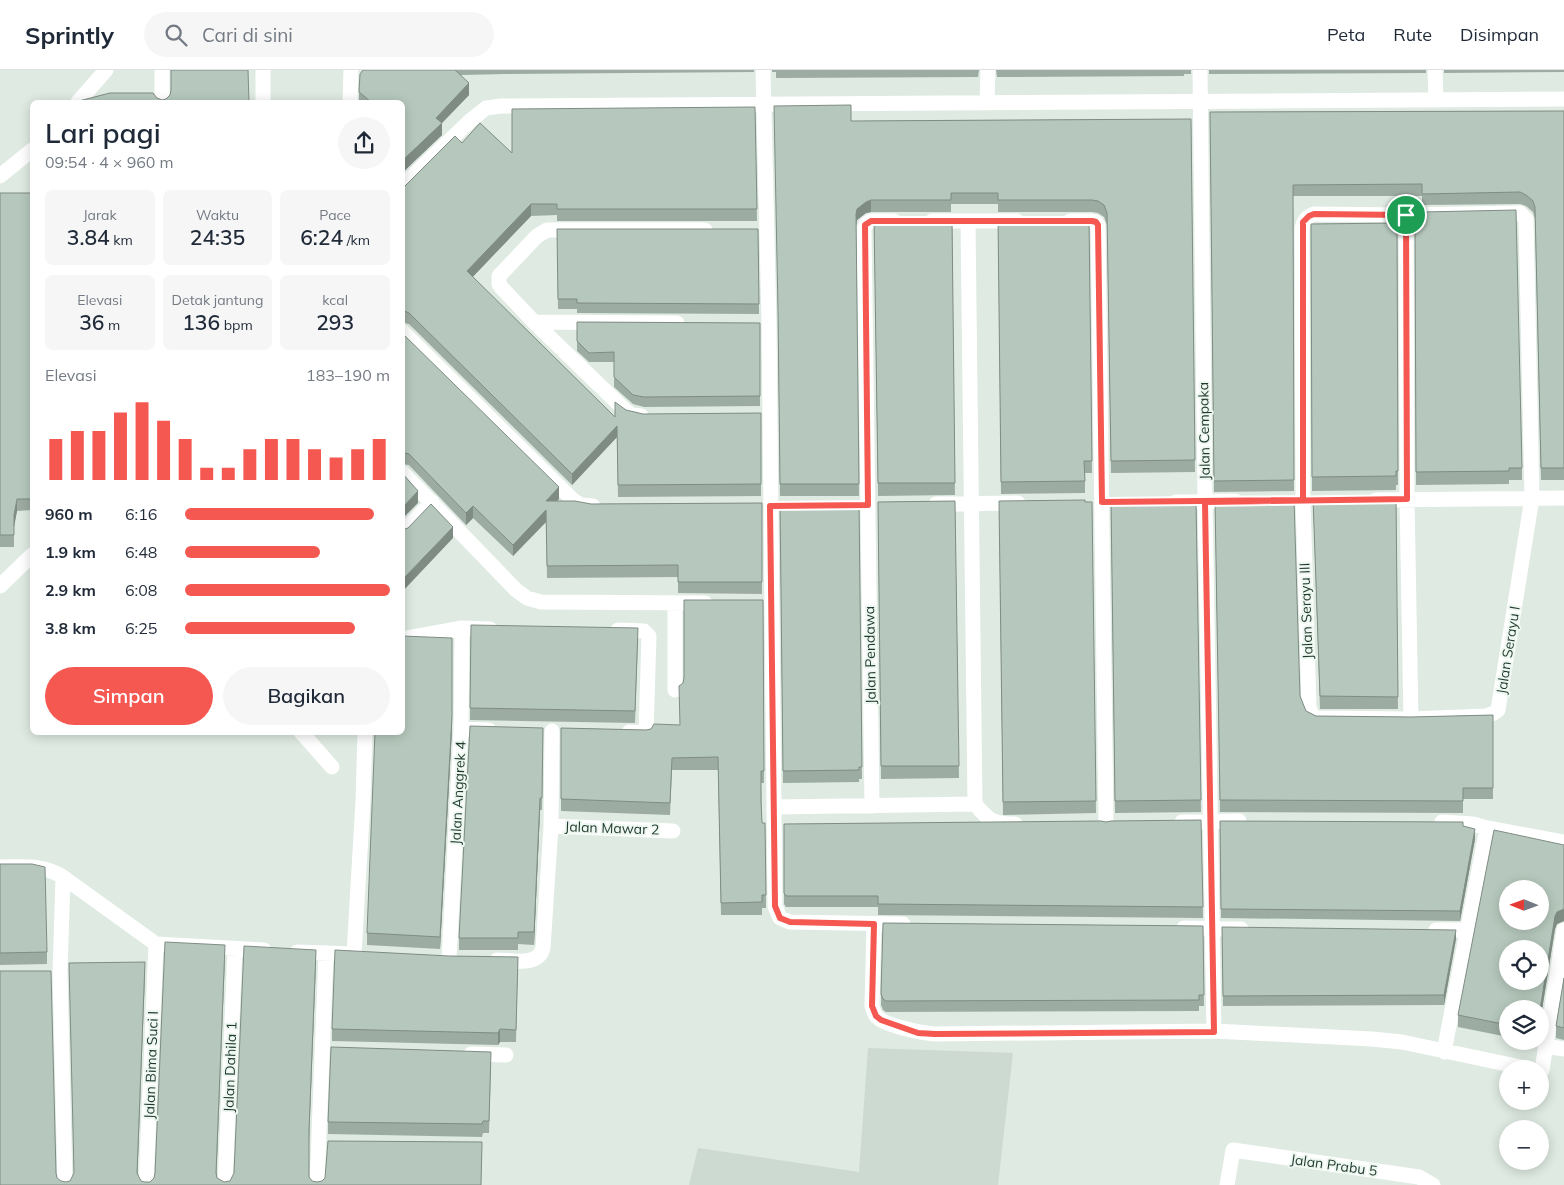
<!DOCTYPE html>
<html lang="id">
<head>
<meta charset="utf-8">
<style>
  :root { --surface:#fff; --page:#f6f6f7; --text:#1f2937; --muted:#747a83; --line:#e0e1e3; --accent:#f55751 }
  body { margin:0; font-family:Mulish,sans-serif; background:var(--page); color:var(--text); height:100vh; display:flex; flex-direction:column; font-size:19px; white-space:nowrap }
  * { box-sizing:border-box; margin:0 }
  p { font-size:16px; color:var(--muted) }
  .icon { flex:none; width:28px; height:28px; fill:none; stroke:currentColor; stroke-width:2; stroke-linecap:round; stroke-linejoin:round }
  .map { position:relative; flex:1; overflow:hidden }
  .drawer { position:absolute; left:30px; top:30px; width:375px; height:635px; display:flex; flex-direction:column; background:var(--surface); border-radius:8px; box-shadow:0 2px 12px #0003 }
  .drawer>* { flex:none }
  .needle { width:32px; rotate:271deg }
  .tools { position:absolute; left:1499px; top:810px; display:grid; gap:10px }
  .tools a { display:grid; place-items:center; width:50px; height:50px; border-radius:50%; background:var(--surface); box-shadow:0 2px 12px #0003; font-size:25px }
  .pin { position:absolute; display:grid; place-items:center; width:42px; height:42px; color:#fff; margin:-21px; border:2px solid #fff; border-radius:50%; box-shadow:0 1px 5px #0007 }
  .round { display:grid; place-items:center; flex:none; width:52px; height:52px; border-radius:26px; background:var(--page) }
  .head { display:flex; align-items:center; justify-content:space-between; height:85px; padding:0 15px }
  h1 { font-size:28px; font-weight:600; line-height:38px }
  .figures { display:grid; grid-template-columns:repeat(3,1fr); gap:8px; height:85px; padding:5px 15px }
  .figures div { display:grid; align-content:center; border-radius:8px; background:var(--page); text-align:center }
  .figures b { font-size:21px; font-weight:600 }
  .figures small { font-size:14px; font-weight:400 }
  .figures p { font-size:14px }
  .chart { height:140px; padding:10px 15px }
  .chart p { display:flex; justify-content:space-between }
  .chart svg { width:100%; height:90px; margin-top:5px; stroke:var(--accent); stroke-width:6 }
  .action { display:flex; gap:10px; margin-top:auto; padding:10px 15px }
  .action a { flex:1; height:58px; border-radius:30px; background:var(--accent); color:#fff; font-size:20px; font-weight:600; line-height:58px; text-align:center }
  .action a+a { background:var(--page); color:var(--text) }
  ul { padding:0 15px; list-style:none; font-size:16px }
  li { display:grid; grid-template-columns:80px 60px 1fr; align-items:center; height:38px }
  li i { height:12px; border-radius:6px; background:var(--accent) }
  header { display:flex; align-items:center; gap:30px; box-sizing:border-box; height:70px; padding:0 25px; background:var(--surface); border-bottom:1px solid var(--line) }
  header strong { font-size:24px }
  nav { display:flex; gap:28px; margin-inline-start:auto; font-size:18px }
  .search { width:350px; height:45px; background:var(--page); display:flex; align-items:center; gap:12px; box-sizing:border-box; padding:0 18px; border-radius:28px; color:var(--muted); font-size:19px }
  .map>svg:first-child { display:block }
</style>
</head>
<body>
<header>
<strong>Sprintly</strong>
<div class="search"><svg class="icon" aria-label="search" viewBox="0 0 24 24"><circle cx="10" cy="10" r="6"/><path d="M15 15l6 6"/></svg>Cari di sini</div>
<nav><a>Peta</a><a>Rute</a><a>Disimpan</a></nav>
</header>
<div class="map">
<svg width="1564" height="1115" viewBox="0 0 1564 1115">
  <rect width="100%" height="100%" fill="#deeae2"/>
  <!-- built -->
  <path fill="#ccdad1" d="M868,978L1013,983L998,1115H689L698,1078L859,1102Z"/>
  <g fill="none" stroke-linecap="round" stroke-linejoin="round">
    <!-- minor -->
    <path stroke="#fff" stroke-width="15" d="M162,0V32
      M263,0V32
      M763,0L769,253L775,836L780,848L790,852L903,854
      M1200,0L1205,432L1214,961
      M1435,0L1436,30
      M78,32L106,0
      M350,32L351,0
      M987,33L988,0
      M0,106L32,80
      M402,116L471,50L486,38L501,36L1564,29
      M1520,143L1526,149L1532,428L1498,640L1494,643L1486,646L1411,649L1316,648L1312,645L1309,637L1303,431L1302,159C1303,151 1306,147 1314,144L1406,145Z
      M1406,145L1407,429L1411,649
      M932,151H1017
      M968,151L975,734C988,750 993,754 1015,754
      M1070,151H1092L1096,152L1098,155L1106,754
      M534,252L677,253
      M402,261L573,430L581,435L593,436
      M641,346L632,345L625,340L534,252L501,217L499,214V206L537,166L547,160H705
      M402,402L516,520L527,528L541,532L705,533
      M1376,430L1564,428
      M1176,432L1235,431
      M936,434L1018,433
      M402,463L432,432
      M0,516L32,485
      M675,534V620
      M618,560L644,561L649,566L646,663L629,662
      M402,569L462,558L490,559
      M461,659L489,660
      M301,662L332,697
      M872,736L864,159L867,153L871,151H894
      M774,737L975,734
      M1182,752L1239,751
      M1442,752L1473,754L1487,758L1564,772
      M551,756L673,761
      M0,797C24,797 42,794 63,807L156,874L264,880
      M63,807L60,903L65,1115
      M874,854L872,936C873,940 874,944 877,947C886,956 922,963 935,964L1214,961L1372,969L1402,972L1530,999
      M1184,858L1241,859
      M1436,860H1468
      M297,882L354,884
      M354,884L363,731L365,662
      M449,889L461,659L462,558
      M497,890C513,890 538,897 543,878L551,756L552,661
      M1546,976L1564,979
      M1444,982L1487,758
      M471,984L506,985
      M1540,1000H1542L1564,860
      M146,1115L156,874
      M225,1115L235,879
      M317,1115L326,883
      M1227,1115L1233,1080L1419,1107L1433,1115"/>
  </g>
  <!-- wall -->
  <path fill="#9daca3" d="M363,0H754V2L506,4L461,5L469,25L442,53V65L402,103V32H359V22Z
    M772,0H979L978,7L776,8V2H772Z
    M996,0H1191V4H1184V6L997,7Z
    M1209,0H1426V3L1209,4Z
    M1444,0H1564V2L1444,3Z
    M755,37L757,151H557V145L531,146L472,207L615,347L626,340L643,344L761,343V426L618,427L617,367L572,415L409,254L402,252V119L462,73L512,83Z
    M1564,41V410H1541L1535,149L1533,142L1526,136L1520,134L1422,135V126H1293L1294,421L1214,422L1210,42Z
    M1191,49L1195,402L1111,403L1107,155L1104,147L1098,143L1092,142H998V134H951V142H871L866,143L857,150L856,155L859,426H780L778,253L851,51Z
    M0,123H32V440L17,441L14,456V477H0Z
    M874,148H952L955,425L878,426Z
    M998,148H1089L1092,403H1085V423L1001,424Z
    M1397,153L1398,415H1396V420L1312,421L1311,154Z
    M1415,155L1522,398V410H1509V414L1416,415Z
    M557,159H758L759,244L577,243V239H558Z
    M577,252L760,253V336L644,337L633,334L614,317V292H589L577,281Z
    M402,263L559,429L557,431L591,434L762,433V524L678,523V507L547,508L546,452L513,486L473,448L466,455L409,395L402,394Z
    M1396,427L1398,639H1320L1313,428Z
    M1215,429L1306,641L1316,646L1411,647L1493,645V729H1463V743L1220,742Z
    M1196,430L1201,742L1115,743L1111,431Z
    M955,431L959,708L881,709L878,432Z
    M999,431L1092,432L1096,743L1003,745Z
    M780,432H859L862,709H859V712L783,713Z
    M763,530L764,713H761L762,753H765L766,838H762V845H721L718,700H672L670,745L561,741V658L646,660L680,655Z
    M471,555L638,570L635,653L470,650Z
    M543,658L542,740H540L534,875L518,874V880H459V868Z
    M452,659L440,879L367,875V863Z
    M1201,750L1203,848L878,845V837H786L784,834V754L1106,752Z
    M1220,751L1463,756L1475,769L1460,851L1221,848Z
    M1564,775V851L1557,854L1555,859L1540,952V939H1508V967L1458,957V945Z
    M0,794L47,882V894L0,895Z
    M883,853L1203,856L1204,936H1199V941L886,942L883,940L881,935Z
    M1222,857L1456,869L1444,935L1223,936Z
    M449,886L518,887L516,972H500L498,975L332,971V959Z
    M1564,908V970L1556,968V956Z
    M491,994L489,1063H483L482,1067L328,1064V1052Z"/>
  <!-- shaded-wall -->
  <path fill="#7f8c84" d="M469,13V25L442,53V65L402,103V91L436,48Z
    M871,130V142L866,143L857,150L856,155V144L857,139L866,132Z
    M531,134V146L467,213V201Z
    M617,356V367L572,415V404Z
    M559,417V429L546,442V452L513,486V475L546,431Z
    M418,421V433L402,449V438Z
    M17,429V441L14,457V445Z
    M473,436V448L466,455V443Z
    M453,457V468L402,522V510Z
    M452,568V659L440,879V867Z
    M540,728V740L534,875V862Z
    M1475,759V769L1460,851V841Z
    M1564,839V851L1557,854L1555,859L1540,952V940L1555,846L1557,842Z
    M1456,860V869L1444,935V925Z
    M225,875V887L216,1115V1103Z
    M316,880V892L309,1072V1060Z
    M145,892V904L137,1115V1103Z
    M500,959V972L498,975V963Z"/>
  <!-- building -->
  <path fill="#b6c8bd" stroke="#7f8c84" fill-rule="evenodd" d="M171,0H248L249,32H75L110,23H153L157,28L162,30L166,29L170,25L171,20Z
    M363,0H455L469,13L436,48L442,53L402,91V32H371L359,22L360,4Z
    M851,35V51L1191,49L1195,390L1111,391L1107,143L1104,135L1098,131L1092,130H998V123H951V130H871L866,132L857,139L856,144L859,414H780L778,241L774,36Z
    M755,37L757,139H557V134H531L467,201L615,347V332L626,340L643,344L761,343V414L618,415L617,356L572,404L409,243L402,240V119L455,66L462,73L480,53L512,83V39Z
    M1564,41V398H1541L1535,137L1533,131L1526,125L1520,122L1422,124V114L1293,115L1294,410L1214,411L1210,42Z
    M0,123H32V429H17L14,445V465H0Z
    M1516,140L1522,398H1509V401L1416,402L1415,155H1422V142Z
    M874,148H952L955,413H878Z
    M998,148H1089L1092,391H1084L1085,411L1001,412Z
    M1397,153L1398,401H1396V406L1312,407L1311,154Z
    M557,159H758L759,234L577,233V229H558Z
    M577,252L760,253V326L644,327L633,325L614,307V282L589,283L577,271Z
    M402,263L559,417L546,431H575L591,434L762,433V512H678V495L547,496L546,440L513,475L473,436L466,443L409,384L402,382Z
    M402,403L418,421L402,438Z
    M1396,427L1398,627L1320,626L1313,428Z
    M1215,429H1294L1300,626L1306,641L1316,646L1411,647L1493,645V718H1463V731L1220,730Z
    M1085,430V432H1092L1096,731L1003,732L999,431Z
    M1196,430L1201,730L1115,731L1111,431Z
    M955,431L959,696H881L878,432Z
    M780,432H859L862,697H859V700L783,701Z
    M431,434L453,457L402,510V460L408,458Z
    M684,530H763L764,701H761V731L762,753H765L766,825H762V832L721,833L718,687L672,688L670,733L561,729V658L646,660L651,659L654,654L680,655L679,616L683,613L684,608Z
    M471,555L638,558L635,641L470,638Z
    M402,566L452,568V646L440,867L367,863L375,662H402Z
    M470,656L543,658L542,728H540L534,862H518V868H459Z
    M1201,750L1203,837L878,834V826H786L784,823V754L1101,751L1106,752L1111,751Z
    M1220,751L1463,752V756L1475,759L1460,841L1221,839Z
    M1494,760L1564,775V839L1557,842L1555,846L1540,940V939H1508V955L1458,945ZM1508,819H1540V851H1508ZM1508,879H1540V911H1508Z
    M0,794H32L45,797L47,882L0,883Z
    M883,853L1203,856L1204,925H1199V930L886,931L883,929L881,924Z
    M1222,857L1456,860L1444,925L1223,926Z
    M165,872L225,875L216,1103L217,1108L224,1112L230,1111L234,1103L244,876L316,880L309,1060V1107L312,1111L317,1112L322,1111L325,1108L328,1071L482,1072L481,1115H0V901H51L56,1103L57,1108L61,1111L66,1112L70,1111L74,1103L69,893L145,892L137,1103L141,1111L145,1112H150L154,1108L155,1103Z
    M335,880L449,886L518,887L516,960L500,959L498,963L332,959Z
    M1564,908V958L1556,956Z
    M331,977L491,982L489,1051H483L482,1054L328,1052Z"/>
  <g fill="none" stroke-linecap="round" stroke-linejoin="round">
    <!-- route casing -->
    <g stroke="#fff" stroke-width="10">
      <path id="route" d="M1406,145L1314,144L1309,146L1303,152V430L1102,432L1098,155L1096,152L1092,151H871L865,155L868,435L770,436L775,836L780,848L790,852L874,854L872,936L876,946L881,950L918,963L935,964L1214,962L1205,432C1272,431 1339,430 1407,429L1406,145"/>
    </g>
    <!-- route -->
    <use href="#route" stroke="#f55751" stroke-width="6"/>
  </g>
  <g text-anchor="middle" stroke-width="4" stroke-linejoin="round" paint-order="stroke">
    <!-- street labels -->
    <g font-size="14" fill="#1f3a2d" stroke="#eef7f1">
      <text transform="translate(1204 361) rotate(-91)" y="5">Jalan Cempaka</text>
      <text transform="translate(1306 541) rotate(-92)" y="5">Jalan Serayu III</text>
      <text transform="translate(1508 580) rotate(-81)" y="5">Jalan Serayu I</text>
      <text transform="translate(870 585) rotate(-91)" y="5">Jalan Pendawa</text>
      <text transform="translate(458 723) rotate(-87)" y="5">Jalan Anggrek 4</text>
      <text transform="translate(612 758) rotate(2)" y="5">Jalan Mawar 2</text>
      <text transform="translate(151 995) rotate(-88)" y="5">Jalan Bima Suci I</text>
      <text transform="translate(230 997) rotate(-88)" y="5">Jalan Dahila 1</text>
      <text transform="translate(1334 1095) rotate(8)" y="5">Jalan Prabu 5</text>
    </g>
  </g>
</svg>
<div class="tools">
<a><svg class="needle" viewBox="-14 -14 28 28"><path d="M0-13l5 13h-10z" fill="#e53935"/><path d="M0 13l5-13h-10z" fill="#747a83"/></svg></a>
<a><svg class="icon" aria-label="locate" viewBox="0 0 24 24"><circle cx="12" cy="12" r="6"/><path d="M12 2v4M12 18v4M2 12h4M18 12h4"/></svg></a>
<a><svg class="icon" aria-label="layers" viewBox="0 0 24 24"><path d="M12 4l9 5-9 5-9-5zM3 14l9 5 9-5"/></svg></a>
<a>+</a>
<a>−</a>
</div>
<div class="pin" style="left:1406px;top:145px;background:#1e9e55"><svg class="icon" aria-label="arrive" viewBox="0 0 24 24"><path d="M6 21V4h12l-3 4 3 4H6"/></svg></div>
<section class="drawer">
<div class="head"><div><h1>Lari pagi</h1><p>09:54 · 4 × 960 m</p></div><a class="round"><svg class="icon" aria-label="share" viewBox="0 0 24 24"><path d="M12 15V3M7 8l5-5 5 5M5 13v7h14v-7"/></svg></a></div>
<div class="figures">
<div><p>Jarak</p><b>3.84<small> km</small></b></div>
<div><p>Waktu</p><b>24:35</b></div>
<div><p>Pace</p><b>6:24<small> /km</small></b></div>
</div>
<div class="figures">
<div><p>Elevasi</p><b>36<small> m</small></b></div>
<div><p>Detak jantung</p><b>136<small> bpm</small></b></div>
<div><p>kcal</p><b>293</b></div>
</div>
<div class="chart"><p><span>Elevasi</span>183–190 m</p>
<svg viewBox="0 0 160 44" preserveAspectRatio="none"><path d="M5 44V24M15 44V20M25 44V20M35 44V11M45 44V6M55 44V15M65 44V24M75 44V38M85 44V38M95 44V29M105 44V24M115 44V24M125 44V29M135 44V33M145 44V29M155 44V24"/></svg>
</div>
<ul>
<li><b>960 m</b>6:16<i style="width:92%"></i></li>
<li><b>1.9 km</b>6:48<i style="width:66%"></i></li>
<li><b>2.9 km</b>6:08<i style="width:100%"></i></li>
<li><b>3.8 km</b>6:25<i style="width:83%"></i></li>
</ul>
<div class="action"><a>Simpan</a><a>Bagikan</a></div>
</section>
</div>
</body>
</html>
